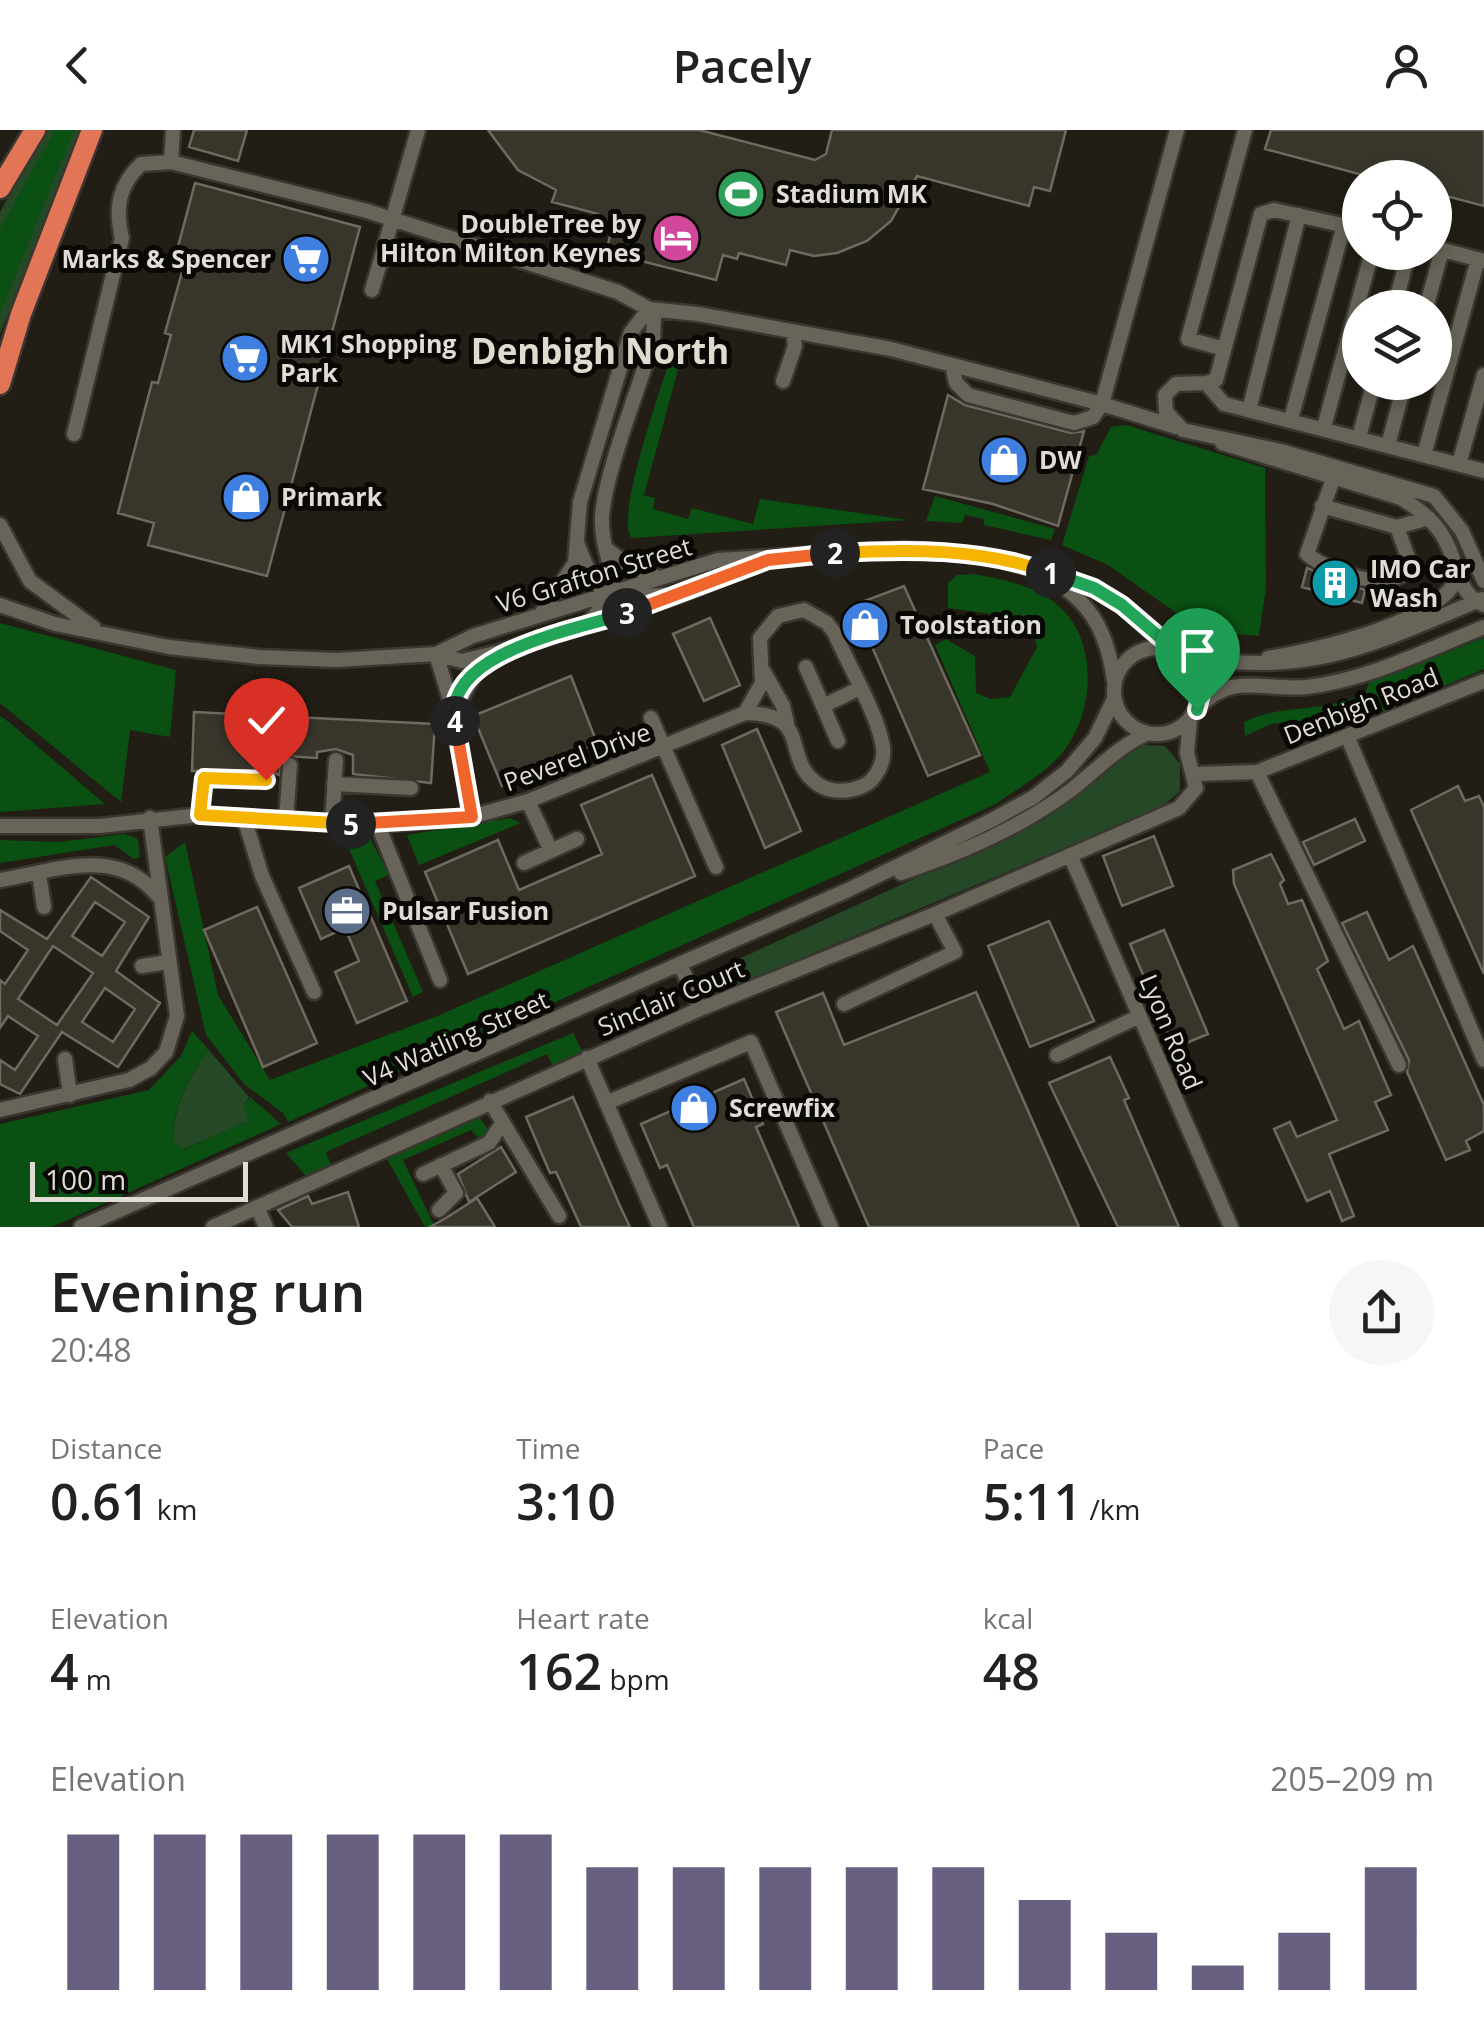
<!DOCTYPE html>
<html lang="en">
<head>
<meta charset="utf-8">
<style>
  :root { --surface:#fff; --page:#f6f6f6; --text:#222; --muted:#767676; --accent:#685f81 }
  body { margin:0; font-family:"Open Sans",sans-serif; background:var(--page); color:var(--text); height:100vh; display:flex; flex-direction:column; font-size:38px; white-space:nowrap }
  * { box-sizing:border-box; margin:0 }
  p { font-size:32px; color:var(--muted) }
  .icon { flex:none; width:55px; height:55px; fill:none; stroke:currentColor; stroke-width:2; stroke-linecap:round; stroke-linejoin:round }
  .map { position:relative; height:1097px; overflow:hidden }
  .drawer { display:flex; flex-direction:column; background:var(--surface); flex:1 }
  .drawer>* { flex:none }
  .buttons { position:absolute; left:1342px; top:30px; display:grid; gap:20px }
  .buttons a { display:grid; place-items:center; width:110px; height:110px; border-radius:50%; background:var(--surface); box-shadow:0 5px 15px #0003; font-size:50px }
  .scale { position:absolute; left:30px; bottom:25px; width:218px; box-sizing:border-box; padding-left:10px; border:5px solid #dfddd6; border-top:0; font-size:28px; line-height:35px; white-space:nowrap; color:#dfddd6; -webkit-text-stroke:8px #0a0805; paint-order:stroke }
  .pin { position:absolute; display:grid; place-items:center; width:85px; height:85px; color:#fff; margin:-102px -42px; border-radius:50% 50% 50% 0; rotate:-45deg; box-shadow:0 0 10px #0007 }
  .pin .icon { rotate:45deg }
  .km { position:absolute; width:50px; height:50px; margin:-25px; border-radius:50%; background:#222; color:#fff; font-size:28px; line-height:50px; text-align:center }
  .round { display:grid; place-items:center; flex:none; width:105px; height:105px; border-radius:52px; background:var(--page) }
  .head { display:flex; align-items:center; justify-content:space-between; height:170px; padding:0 50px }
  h1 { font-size:55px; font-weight:600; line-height:75px }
  .figures { display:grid; grid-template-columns:repeat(3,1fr); gap:15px; height:170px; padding:10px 50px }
  .figures div { display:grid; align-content:center }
  .figures b { font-size:50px; font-weight:600 }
  .figures small { font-size:28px; font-weight:400 }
  .figures p { font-size:28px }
  .chart { height:280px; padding:20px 50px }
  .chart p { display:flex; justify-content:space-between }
  .chart svg { width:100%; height:180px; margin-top:10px; stroke:var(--accent); stroke-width:6 }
  header { display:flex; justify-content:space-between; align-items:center; height:130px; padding:0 50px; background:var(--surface); font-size:45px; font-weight:600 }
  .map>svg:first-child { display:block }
</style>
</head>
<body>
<header><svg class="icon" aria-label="back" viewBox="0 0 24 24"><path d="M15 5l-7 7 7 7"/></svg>Pacely<svg class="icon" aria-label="person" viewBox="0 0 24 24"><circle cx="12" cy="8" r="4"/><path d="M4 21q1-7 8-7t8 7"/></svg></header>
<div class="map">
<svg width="1484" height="1097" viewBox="0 0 1484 1097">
  <rect width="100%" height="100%" fill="#221e15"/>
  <!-- green -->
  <path fill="#254826" d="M44,0H80L0,204V82Z
    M1144,615L1165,616L1180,634V661L1162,677L754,848L724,858L711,850L719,838L1045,689L1104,640Z
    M209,920L249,967L244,975L250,991L183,1019L173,1012C172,981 190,943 209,920Z"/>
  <!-- forest -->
  <path fill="#095012" d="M55,0H74L0,184V99Z
    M677,209L686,210L644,365L655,368L653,379L688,389L692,378L753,394L760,369L908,390L632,408C613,389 667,240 677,209Z
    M1126,295L1265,338L1266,457L1259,506L1202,501L1108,435L1062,415L1089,326L1096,325L1111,297Z
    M935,366L1055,399L1051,410L984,395V389L965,385L962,393L926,391Z
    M975,444C1005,450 1038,456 1061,478C1097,512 1094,577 1068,615C1052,640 1019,657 996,674L288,992L283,983L244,954L206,905L165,727L185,712L218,865L270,950L440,885L990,642L935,515L946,509L975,526L976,563L991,569L1010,567L1037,517L1030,489L948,478V453L957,445Z
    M0,493L176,540L170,607L130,600L121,672L0,573Z
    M1484,508V539L1385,581L1369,575L1350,586L1271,594L1245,606L1244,592C1284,572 1328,585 1366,561L1369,552Z
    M0,586L9,592L105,674L0,682Z
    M510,688L521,693L419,735L407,705Z
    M125,704L138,709L140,727L134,729L114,715L0,733V710L58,712Z
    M368,704L389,745L375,751L423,862L413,867L343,705Z
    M192,901L209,920C190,943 171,982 173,1012L184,1019L249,991L244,975L250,967L281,994L52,1097H0V994L149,960L181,926Z
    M573,903L583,923L553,936L547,924L326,1022L331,1035L306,1046L286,1023Z
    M480,988L490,1002L480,1010L471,1000L403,1030L435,1097H425L386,1027Z"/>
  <!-- building -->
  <path fill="#38352b" stroke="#6e6a5f" stroke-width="2.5" fill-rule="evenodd" d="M194,0H247L238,31L189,17Z
    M488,0H699L815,30L826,24L832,0H1066L1050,61L1034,57L1029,76L917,46L891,91L867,111L837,123L814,126L790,120L786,135L739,123L737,129L723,125L716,150L606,122L612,98L596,94L598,84L552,72L556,60L518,40Z
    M1271,0H1484V76L1435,63V48H1374L1265,19Z
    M195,53L360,97L267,446L148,415L154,393L118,383L152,252L158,253L171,205L165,203L182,142L172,139Z
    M948,265L965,275L1071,303L1084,301L1058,396L993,374L923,359Z
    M1307,438L1365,460L1362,473L1302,457Z
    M904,456L980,625L928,646L854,475Z
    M710,488L740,555L704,571L673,504Z
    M571,546L597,613L502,656L473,586Z
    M194,582L435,594L431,653L353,644V625L336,619L317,622V628L284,626L279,645L268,640L192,641Z
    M757,599L801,701L765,718L722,615Z
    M652,645L695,746L468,844L425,742L498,710L519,760L602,724L581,675Z
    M1458,656L1465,671L1479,666L1484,677V844L1411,680Z
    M1355,689L1365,711L1314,735L1303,712Z
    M1154,706L1173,756L1122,776L1103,726Z
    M1271,724L1284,750L1280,754L1288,774L1302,770L1328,831L1317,839L1344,899L1359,891L1391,965L1375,972L1388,1000L1329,1024L1354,1086L1342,1091L1330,1061L1307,1071L1274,999L1290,992L1297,1007L1337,990L1234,754L1233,740Z
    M349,736L407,871L357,893L335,842L359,831L345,798L321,809L299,758Z
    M91,747L149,787L116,841L160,873L118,937L62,902L20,964L0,954V930L15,940L38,906L8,886L0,898V850L5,854L28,820L0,801V780L47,809ZM95,772L125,792L102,826L72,806ZM53,816L93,843L57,895L18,869ZM105,858L135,879L113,912L82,892Z
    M257,777L317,913L263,937L204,800Z
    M1367,782L1389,830L1413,816L1484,975V1001L1466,1011L1470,1020L1446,1030L1407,942L1409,930L1342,793Z
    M1049,791L1094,891L1030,917L988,816Z
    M1164,800L1208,904L1174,918L1130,814Z
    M976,862L1079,1097H869L776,882L823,863L844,915Z
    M1110,927L1129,968L1124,970L1179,1097H1118L1049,953Z
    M744,949L763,994L756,997L799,1097H694L667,1035L660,1038L641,994Z
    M573,967L620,1076L630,1097H581L556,1042L550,1043L526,987Z
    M501,1017L516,1042L469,1072L458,1044Z
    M348,1062L359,1097H292L278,1080L308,1066L312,1074Z
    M477,1068L495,1097H430L446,1088Z"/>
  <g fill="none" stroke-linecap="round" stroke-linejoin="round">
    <!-- minor casing -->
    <g stroke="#3a3731" stroke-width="19">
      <path id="minor" d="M173,0L171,32L367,81L618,162L649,179L698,184L891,219L1102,274L1177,0
        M1436,118L1484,131
        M372,160L418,0
        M1394,178L1409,122
        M1426,178L1442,120
        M1224,219L1188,209L1245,0
        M952,235L956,253L968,265L1074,293L1093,287L1102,274L1176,297
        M783,251L795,216L793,202
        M1206,253L1216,250L1261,84L1274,80L1360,99
        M1249,280L1299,85
        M1291,289L1344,95
        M1324,297L1372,122
        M74,304L122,108C115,79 118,56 141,34L171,32
        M1359,307L1374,252
        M1222,313L1401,368C1419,379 1438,393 1447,414C1458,436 1458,465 1484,475
        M1388,315L1405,252
        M1424,325L1478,129
        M1459,334L1484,245
        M1484,341L1224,274L1206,253L1176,254L1165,265L1166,282L1183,300L1281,321L1434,366L1462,401L1484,451
        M1335,343L1307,424C1329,442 1391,466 1411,436L1397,397
        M1322,376L1397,397L1429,388
        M0,395L30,451L94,498
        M578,415C599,471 606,469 662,465
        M608,420L632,438L657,447
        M1054,451C1093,474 1108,506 1114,551
        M0,475L55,494L169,517L259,527L337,530L436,524L473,506L718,430L904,419L994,427L1094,458L1122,475L1170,519
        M804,480L827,493L835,504C849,536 878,585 883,617C885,632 876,650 863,656C849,662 832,663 819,655C779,628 815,584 745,583L762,553L760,508L778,486Z
        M541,484L575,433L580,372L631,202L649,179
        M586,495C633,447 601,439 602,389C603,347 640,256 653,211L654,188L649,179
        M1114 561a43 43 0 1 1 86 0a43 43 0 1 1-86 0Z
        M436,524L462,531L499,522L677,466L763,432
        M436,524L454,583L471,687
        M1181,524C1305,550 1370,516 1482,469
        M1268,528C1311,521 1448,491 1458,444
        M806,537L838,611
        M764,542L783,576L787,593
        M823,576L858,559
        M1197,579C1232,541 1261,561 1306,557C1368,550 1427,520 1484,497
        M454,582L475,543L493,527
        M651,588L716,737
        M1348,608L1484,930
        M1257,642L1399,935
        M1195,644L1257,642L1484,551
        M334,654L411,658
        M528,671L551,721
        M200,685L204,648L267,651
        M244,688L262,746L314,862
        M286,691L290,635
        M332,694L336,630
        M378,695L440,850
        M0,696H100L200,685L378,695L471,687L528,671L745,583
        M1070,725L1231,1097
        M524,733L577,709
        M901,743C962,723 1020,698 1071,660C1097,640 1116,618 1146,604
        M39,744L44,777
        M0,750C55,741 117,715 157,765
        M680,834L700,879
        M142,836L168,832
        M844,874L955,822L935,784
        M1057,925L1140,886
        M587,928L660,1097
        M65,929L70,965
        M490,971L559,1086
        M606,973L751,912L831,1097
        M0,980L129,950L151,938L166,922L177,886L150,688
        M423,1044L489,1013L501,995
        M257,1077L266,1097
        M439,1080L456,1063L441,1035
        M81,1097L848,760L992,690L1034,667L1067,641L1095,608L1114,569
        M213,1097L700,879L935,784L1179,678L1196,658L1187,623L1190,590"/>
    </g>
    <!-- highway casing -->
    <g stroke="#3a3731" stroke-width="25">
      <path id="highway" d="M0,58L35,0
        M0,254L21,184L92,0"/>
    </g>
    <!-- minor -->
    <use href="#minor" stroke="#686459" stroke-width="14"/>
    <!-- highway -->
    <use href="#highway" stroke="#e27556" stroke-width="20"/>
  </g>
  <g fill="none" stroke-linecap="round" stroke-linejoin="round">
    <!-- split-1 casing -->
    <g stroke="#fff" stroke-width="20">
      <path id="split-1" d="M1051,443L1094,458L1122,475L1192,535L1201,564L1197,580"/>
    </g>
    <!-- split-2 casing -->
    <g stroke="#fff" stroke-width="20">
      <path id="split-2" d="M835,423C908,419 981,418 1051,443"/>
    </g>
    <!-- split-3 casing -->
    <g stroke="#fff" stroke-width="20">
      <path id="split-3" d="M627,483L768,430L835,423"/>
    </g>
    <!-- split-4 casing -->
    <g stroke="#fff" stroke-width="20">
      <path id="split-4" d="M455,591C443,521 581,499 627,483"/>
    </g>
    <!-- split-5 casing -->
    <g stroke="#fff" stroke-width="20">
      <path id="split-5" d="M351,694L472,687L455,591"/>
    </g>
    <!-- split-6 casing -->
    <g stroke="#fff" stroke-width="20">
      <path id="split-6" d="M266,650L204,648L200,685L351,694"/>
    </g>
    <!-- split-1 -->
    <use href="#split-1" stroke="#22a559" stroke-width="12"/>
    <!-- split-2 -->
    <use href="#split-2" stroke="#f5b400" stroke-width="12"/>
    <!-- split-3 -->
    <use href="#split-3" stroke="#f0652b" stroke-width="12"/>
    <!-- split-4 -->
    <use href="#split-4" stroke="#22a559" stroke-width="12"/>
    <!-- split-5 -->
    <use href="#split-5" stroke="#f0652b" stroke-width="12"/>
    <!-- split-6 -->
    <use href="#split-6" stroke="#f5b400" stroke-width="12"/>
  </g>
  <!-- icons -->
  <defs>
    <g id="stadium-disc" transform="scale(2.5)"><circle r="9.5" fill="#2e9e5b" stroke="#0a0805"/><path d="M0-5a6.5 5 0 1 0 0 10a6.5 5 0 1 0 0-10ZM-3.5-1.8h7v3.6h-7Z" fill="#fff"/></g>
    <g id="hotel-disc" transform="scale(2.5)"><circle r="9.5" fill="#d1479c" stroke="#0a0805"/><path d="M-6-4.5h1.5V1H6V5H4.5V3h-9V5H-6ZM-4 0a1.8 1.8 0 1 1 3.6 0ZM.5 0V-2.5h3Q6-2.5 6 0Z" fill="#fff"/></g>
    <g id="supermarket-disc" transform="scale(2.5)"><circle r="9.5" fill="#3f7fe0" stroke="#0a0805"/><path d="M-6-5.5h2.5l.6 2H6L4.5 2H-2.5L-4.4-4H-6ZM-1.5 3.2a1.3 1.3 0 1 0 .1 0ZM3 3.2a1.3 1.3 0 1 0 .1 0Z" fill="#fff"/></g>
    <g id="shop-disc" transform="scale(2.5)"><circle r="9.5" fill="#3f7fe0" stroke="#0a0805"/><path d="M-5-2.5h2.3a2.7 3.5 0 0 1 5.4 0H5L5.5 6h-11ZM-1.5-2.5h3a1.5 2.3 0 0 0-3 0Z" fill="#fff"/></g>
    <g id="building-disc" transform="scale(2.5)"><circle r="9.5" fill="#0f9aa8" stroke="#0a0805"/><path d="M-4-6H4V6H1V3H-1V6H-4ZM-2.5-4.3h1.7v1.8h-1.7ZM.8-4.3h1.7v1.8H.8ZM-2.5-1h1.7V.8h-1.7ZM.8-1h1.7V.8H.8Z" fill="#fff"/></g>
    <g id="office-disc" transform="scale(2.5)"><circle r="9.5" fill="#5c6f8a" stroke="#0a0805"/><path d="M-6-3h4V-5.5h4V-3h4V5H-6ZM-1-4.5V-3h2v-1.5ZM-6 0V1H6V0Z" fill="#fff"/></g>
  </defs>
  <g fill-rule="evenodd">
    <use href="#stadium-disc" x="741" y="64"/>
    <use href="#hotel-disc" x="676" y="108"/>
    <use href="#supermarket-disc" x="306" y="129"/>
    <use href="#supermarket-disc" x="245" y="228"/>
    <use href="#shop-disc" x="1004" y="330"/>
    <use href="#shop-disc" x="246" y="367"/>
    <use href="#building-disc" x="1335" y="453"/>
    <use href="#shop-disc" x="865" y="495"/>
    <use href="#office-disc" x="347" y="781"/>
    <use href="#shop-disc" x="694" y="978"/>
  </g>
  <g text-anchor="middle" stroke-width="10" stroke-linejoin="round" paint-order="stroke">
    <!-- poi labels -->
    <g font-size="25" font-weight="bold" fill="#dfddd6" stroke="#0a0805" text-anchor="start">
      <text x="776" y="73">Stadium MK</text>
      <text x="641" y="103" text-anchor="end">DoubleTree by<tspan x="641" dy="29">Hilton Milton Keynes</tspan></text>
      <text x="271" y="138" text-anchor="end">Marks &amp; Spencer</text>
      <text x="280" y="223">MK1 Shopping<tspan x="280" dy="29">Park</tspan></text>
      <text x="1039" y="339">DW</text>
      <text x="281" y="376">Primark</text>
      <text x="1370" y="448">IMO Car<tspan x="1370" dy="29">Wash</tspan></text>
      <text x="900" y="504">Toolstation</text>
      <text x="382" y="790">Pulsar Fusion</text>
      <text x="729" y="987">Screwfix</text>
    </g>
    <!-- street labels -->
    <g font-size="25" fill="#dfddd6" stroke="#0a0805">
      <text transform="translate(594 445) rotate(-17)" y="9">V6 Grafton Street</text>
      <text transform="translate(1361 576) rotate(-22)" y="9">Denbigh Road</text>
      <text transform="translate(577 627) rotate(-20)" y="9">Peverel Drive</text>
      <text transform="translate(671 868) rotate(-23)" y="9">Sinclair Court</text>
      <text transform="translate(1171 902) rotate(67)" y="9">Lyon Road</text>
      <text transform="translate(456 909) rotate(-24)" y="9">V4 Watling Street</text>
    </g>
    <!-- district labels -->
    <g font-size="35" font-weight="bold" fill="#e0dbcf" stroke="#0a0805">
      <text x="600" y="234">Denbigh North</text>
    </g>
  </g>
</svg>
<div class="buttons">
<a><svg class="icon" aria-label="locate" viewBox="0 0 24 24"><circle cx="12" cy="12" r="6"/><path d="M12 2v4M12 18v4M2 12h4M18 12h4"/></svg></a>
<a><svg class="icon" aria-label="layers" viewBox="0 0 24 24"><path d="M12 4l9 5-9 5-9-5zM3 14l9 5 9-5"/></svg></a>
</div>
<div class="scale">100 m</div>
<div class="pin" style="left:1197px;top:580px;background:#1e9e55"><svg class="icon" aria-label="arrive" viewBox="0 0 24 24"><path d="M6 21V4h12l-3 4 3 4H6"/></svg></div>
<div class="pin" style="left:266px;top:650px;background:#d93025"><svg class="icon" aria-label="check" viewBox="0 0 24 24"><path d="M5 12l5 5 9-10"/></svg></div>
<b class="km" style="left:1051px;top:443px">1</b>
<b class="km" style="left:835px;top:423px">2</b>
<b class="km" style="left:627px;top:483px">3</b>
<b class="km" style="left:455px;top:591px">4</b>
<b class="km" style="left:351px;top:694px">5</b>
</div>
<section class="drawer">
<div class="head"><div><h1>Evening run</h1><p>20:48</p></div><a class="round"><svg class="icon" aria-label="share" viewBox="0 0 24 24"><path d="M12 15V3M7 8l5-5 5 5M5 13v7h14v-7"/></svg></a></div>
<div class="figures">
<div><p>Distance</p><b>0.61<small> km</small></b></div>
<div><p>Time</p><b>3:10</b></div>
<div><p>Pace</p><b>5:11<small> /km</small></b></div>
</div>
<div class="figures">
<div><p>Elevation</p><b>4<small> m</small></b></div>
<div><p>Heart rate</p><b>162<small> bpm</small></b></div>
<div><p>kcal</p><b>48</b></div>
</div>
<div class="chart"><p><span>Elevation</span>205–209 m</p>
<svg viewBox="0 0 160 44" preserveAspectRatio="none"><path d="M5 44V6M15 44V6M25 44V6M35 44V6M45 44V6M55 44V6M65 44V14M75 44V14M85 44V14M95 44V14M105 44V14M115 44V22M125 44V30M135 44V38M145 44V30M155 44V14"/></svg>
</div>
</section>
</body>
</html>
